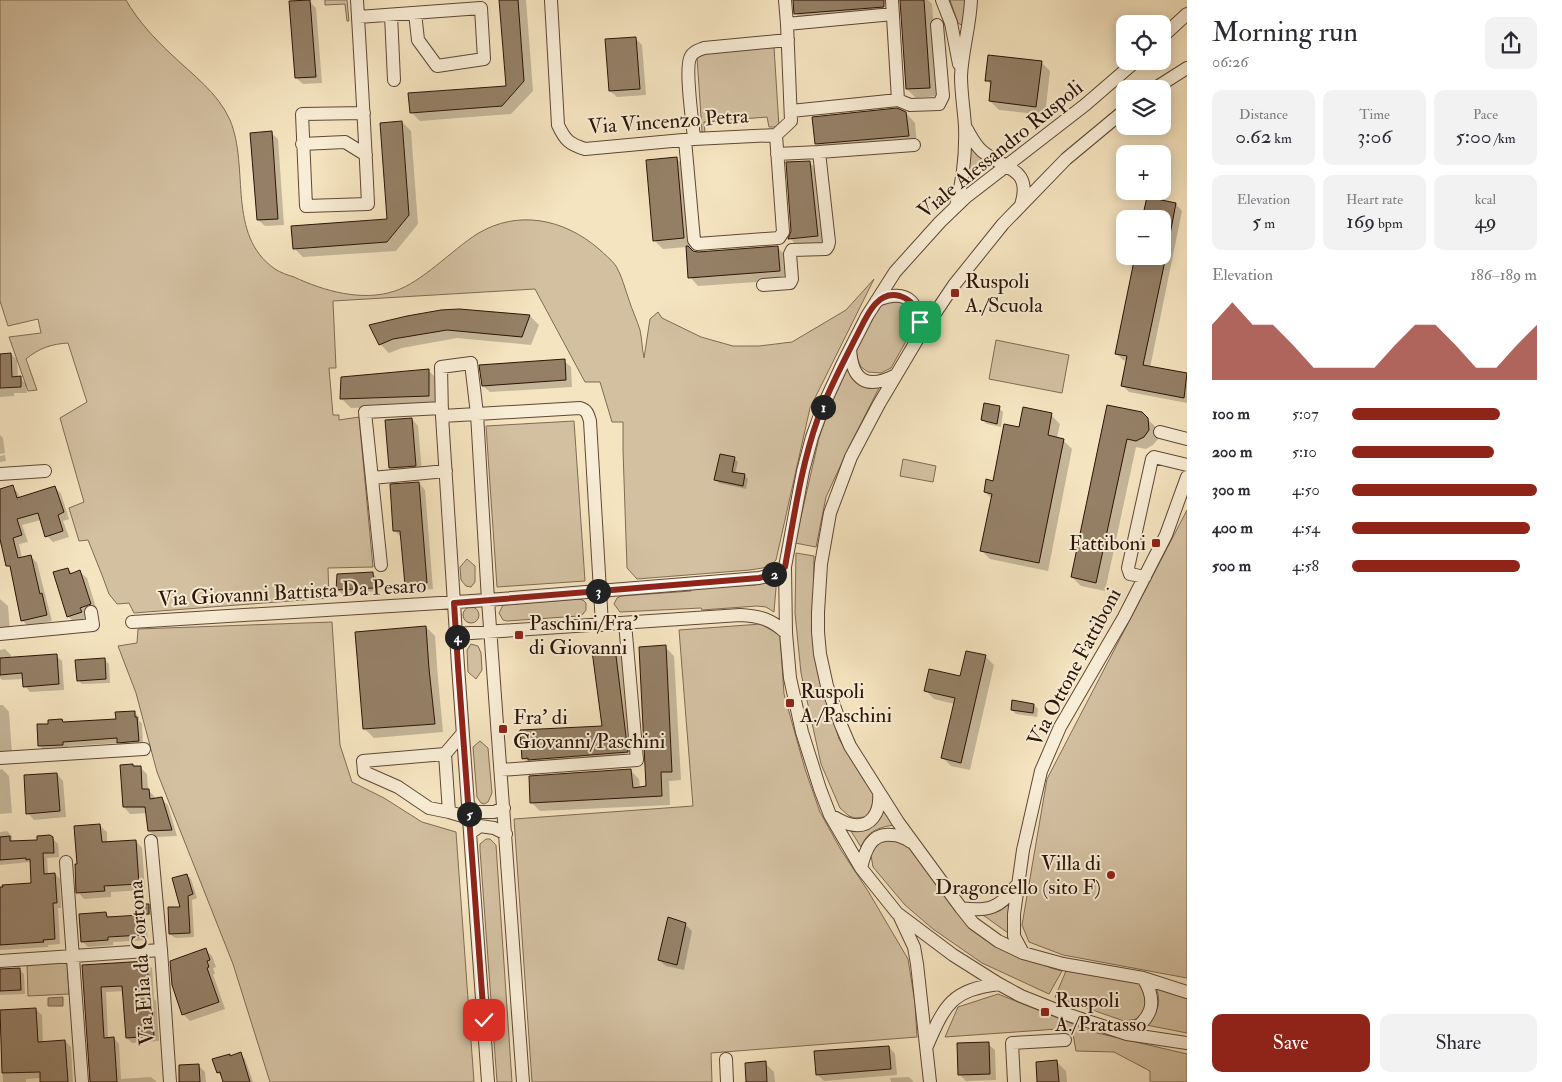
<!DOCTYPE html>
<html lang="en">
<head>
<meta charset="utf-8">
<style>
  :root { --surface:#fff; --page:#f2f2f3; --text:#2b2b33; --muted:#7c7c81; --accent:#8f2418 }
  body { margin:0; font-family:"IM FELL Double Pica",serif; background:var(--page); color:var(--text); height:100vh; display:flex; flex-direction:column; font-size:19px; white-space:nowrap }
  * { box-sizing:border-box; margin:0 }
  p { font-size:16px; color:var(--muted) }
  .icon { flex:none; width:28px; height:28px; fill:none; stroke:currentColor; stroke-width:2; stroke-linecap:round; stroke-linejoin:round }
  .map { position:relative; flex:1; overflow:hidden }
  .details { display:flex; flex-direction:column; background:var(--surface); width:375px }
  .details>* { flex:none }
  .tools { position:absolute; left:1116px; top:15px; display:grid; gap:10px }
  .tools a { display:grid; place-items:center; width:55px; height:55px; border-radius:10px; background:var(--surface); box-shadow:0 2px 12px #0003; font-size:25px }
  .pin { position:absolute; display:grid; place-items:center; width:42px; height:42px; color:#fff; margin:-21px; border-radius:10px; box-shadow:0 2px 8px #0006 }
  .km { position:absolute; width:25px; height:25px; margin:-12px; border-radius:50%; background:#222; color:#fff; font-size:14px; line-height:25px; text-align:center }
  .round { display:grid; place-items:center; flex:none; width:52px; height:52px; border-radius:10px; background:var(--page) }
  .overview { display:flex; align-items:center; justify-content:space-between; height:85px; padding:0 25px }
  h1 { font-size:28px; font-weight:600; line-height:38px }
  .metrics { display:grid; grid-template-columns:repeat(3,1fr); gap:8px; height:85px; padding:5px 25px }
  .metrics div { display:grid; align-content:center; border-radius:10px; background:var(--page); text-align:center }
  .metrics b { font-size:21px; font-weight:600 }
  .metrics small { font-size:14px; font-weight:400 }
  .metrics p { font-size:14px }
  .chart { height:140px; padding:10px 25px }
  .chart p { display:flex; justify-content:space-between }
  .chart svg { width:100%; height:90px; margin-top:5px; fill:var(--accent); opacity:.7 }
  .button { display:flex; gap:10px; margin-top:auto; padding:10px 25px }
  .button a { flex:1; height:58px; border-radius:10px; background:var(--accent); color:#fff; font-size:20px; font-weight:600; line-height:58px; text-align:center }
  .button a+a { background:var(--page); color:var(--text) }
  ul { padding:0 25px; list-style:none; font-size:16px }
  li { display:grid; grid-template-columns:80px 60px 1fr; align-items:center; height:38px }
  li i { height:12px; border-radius:6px; background:var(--accent) }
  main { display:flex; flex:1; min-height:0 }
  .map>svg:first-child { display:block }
</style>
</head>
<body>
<main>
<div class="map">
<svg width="1187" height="1082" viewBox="0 0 1187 1082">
  <rect width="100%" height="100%" fill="#f5e4c0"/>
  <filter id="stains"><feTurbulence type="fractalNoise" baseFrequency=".004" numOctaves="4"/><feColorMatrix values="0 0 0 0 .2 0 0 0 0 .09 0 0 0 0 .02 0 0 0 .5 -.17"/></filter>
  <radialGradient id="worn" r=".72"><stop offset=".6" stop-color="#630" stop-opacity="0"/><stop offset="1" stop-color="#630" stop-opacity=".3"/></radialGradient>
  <!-- green -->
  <path fill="#d3c0a1" stroke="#806a54" d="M0,0H126C138,21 154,38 172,55C193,75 218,93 230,120C250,168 226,235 275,269C281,273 288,275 294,277C324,291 362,302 395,291C422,282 452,250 477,234C518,209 564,219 599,249C604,254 612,260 616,266C622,276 625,289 629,300C632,310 637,320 640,330C642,339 642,349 644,358L650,319L658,312L662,318L701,337L733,346H759L792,342L846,310L874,279L810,408L776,560L769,567L750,570L637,579L627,568L623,450V422H612L600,382H585L535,289L333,301L336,368H329L333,415H339V420L359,417L373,567L328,568L329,598L134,613L129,603L117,604L109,594L102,575L88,540L79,541L69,508L84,502L60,418L87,402L68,343C52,344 39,348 26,359L37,390L28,391L9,337L41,333L38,319L8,326L0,301Z
    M325,0H347L349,21H347L345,4L325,5Z
    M950,0H968L963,26L958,23Z
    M774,47L779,127H769L767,117L704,122L705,132H702L697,57L699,54Z
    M971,146L990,162L975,175H972L969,170Z
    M888,299L913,305L914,327L891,368L881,373L868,372L861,367L858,360L856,350L876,309Z
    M996,340L1069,355L1062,393L989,379Z
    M847,365L880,386L850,445L826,497L816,547L795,543L819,438L835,391Z
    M574,421L585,581L497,587L486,426Z
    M903,459L936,466L933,482L900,476Z
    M1187,510V978L1063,955L1029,942L1022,925L1047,779Z
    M796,553L814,556L813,633L820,677L839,739L864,780L873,791L874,799L870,813L865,817L855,818L849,816L840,808L821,764L801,673L795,613Z
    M467,559L475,566V582L471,587L466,586L461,580L460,567Z
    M777,576L774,612L766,607L757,606L702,610L701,608L620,612L614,604L617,598L621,596L691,591V588L755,585Z
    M578,599L583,600L586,603V610L583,614L579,616L507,621L503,620L499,613L503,605Z
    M463 615a8 8 0 1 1 16 0a8 8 0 1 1-16 0Z
    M332,622L340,745L352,782L384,798L422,822L456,832L474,1082H270L233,964L157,772L136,693L118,646L137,643L138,629Z
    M761,624L780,635L784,694L805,769L820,812L841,850L868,891L908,959L915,1003L917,1037L711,1053L712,1082H532L514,819L693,806L679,630Z
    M471,644L478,646L481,653L482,670L476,679L468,672L467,650Z
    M480,741L488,748L492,793L488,802L484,804L481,803L477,797L473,747Z
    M883,806L895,825C879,827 867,831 861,847L849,828Z
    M882,838L907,843L1002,947L1051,968L1062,971L1049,994L982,963L933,929L905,905L873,867L871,855L872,849Z
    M486,839H490L496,845L512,1082H497L480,850V844Z
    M1009,900L1010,932L1008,933L983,915Z
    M67,960L69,994L28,996L27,963Z
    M1066,971L1137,981L1144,987L1148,999L1143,1012L1137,1019L1124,1021L1055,997Z
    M1155,984L1187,994V1033L1146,1025C1159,1009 1162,1004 1155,984Z
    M998,994L1093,1032L1187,1054V1082H1150V1071L1114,1052L1076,1051L1072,1028L945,1037L958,1007Z"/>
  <!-- water -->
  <path fill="#b19d81" stroke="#7c6650" d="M63,997V1006H48V998Z"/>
  <!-- shadow -->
  <path fill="#0003" d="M500,0H526L533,91L511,114L420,121L411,112L507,87Z
    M794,0H882L883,16L805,23L796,14Z
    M901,0H928L932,4L938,96L916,98L907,89Z
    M309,1L316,8L322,83L303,84L296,78Z
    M635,38L642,45L646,95L617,97L610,91Z
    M1041,62L1050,71L1045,115L999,110L990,101L992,86L987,80Z
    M906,113L915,123L917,145L825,152L816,144Z
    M402,122L411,131L418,224L396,251L303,257L294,248L389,221Z
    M271,133L278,139L284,225L265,226L258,220Z
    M676,158L685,167L692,247H688L693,252L778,248L787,257L788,280L698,286L690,277L687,247L663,249L654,240Z
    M809,162L818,171L826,244L798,247L790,238Z
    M1148,199L1176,204L1182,211L1150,368L1187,375V403L1129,392L1122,385L1127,361L1123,360L1116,353L1162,256V219Z
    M459,311L530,316L539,325L531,345L457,338L402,348L389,353L380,344Z
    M11,354L17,360L18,378H20L26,384L27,393H14V396L0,397V355Z
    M564,361L571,367L572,387L490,392L483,386Z
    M428,370L437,379L438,404L351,408L342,399Z
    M1108,406L1141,413L1157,428L1158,439L1153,445L1146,449L1136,447L1105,591L1081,586L1072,577Z
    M999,408L1003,412L1001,427L987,424L982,420Z
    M1051,415L1060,424L1057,438L1063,440L1072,449L1048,571L990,559L981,550L992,499L985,492L994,482L1020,429Z
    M412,419L418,426L422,472L397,474L390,468Z
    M0,435L3,438L5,453L0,454Z
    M5,455L6,461L0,462V456Z
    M734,458L738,462L735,474L744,475L748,479L746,489L719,483L716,480Z
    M419,483L425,490L433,589L413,591L406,584L401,537L395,531Z
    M12,486L18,493L20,498L55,487L61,494L69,519L63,521L69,537L53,542L47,536L41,520L22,525L28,542L19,544L22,558L31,556L37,563L52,621L28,626L22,620L12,569L8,565L3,548L0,544V490Z
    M68,569L73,574L80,572L87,578L97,611L87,619L75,623L68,616Z
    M373,574L377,578L378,591L342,594L338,590Z
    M0,599L8,606L10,631H0Z
    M426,627L435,636L438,679L443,732L374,738L365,729Z
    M665,647L674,656L681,780L669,781L670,805L540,811L531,802L630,770L639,779L640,788H647Z
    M5,649L11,655V659L56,656L62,661L64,690L30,692L25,686L24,679L2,680L0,678V650Z
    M615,649L624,658L637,761L532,767L523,758L603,727Z
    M985,656L994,665L970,770L951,766L943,758L955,704L934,699L926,691L961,677Z
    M104,659L109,664L110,683L82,684L78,680Z
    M0,705H3L9,712L12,754L0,755Z
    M1034,705L1038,709L1037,717L1016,714L1012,710Z
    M134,712L139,717V721L142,723L143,746L123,747L119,743L68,746V749L44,750L39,745L50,725L62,721L65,724L117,720Z
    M132,765L135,767H140L147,774L148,790L155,797V800L161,799L168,805L177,836L156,837L149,831L147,813L130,814L124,807Z
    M2,769L9,776L12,813L0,814V770Z
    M57,774L63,781L66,817L34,820L28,813Z
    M100,826L107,832V843L136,841L142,848L145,890L111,892V897L84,899L78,892V865Z
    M7,831L12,836V840L14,842L39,841L50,836L58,844L59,857L47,858L48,875L55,874L60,879L61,908H58L60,944L48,945V947L0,950V888L33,884L30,862L0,865V832Z
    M187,875L191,879L197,898L192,900L194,937L175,938L170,934L182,908Z
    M148,905L150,907L151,915H145L143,913Z
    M106,914L110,918L141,916L146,922L148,940L113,942V945L88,947L82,941Z
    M685,924L692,931L684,970L666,966L659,960Z
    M205,949L212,956L216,967L213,968L215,974H213L225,1009L190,1021L183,1014Z
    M147,963L152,968L154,999L156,1001L159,1041L132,1043L127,1038L124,991L106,992L108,1039L114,1038L119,1044L121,1079L151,1077L157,1082H91L83,966Z
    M19,969L24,974L25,994L0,995V971Z
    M35,1009L42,1015L43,1043L65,1041L71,1047L73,1082H41V1078L26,1079V1082H3L0,1011Z
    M988,1044L995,1050L996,1080L966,1081L959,1074Z
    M889,1047L895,1054L897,1075L824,1081L817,1074Z
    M240,1054L245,1059L253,1082H224L222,1077L218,1073L229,1055L231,1057Z
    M1057,1062L1066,1071L1067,1082H1038Z
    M765,1063L774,1072L775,1082H747Z
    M198,1065L205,1072L206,1082H181Z
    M909,1077L914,1082H891L890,1078Z"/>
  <!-- building -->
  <path fill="#958067" stroke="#2c1307" d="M310,0L316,77L295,78L289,1Z
    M499,0H518L524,81L502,106L410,113L408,93L506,86Z
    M793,0H884V7L794,14Z
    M900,0H924L930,88L906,89Z
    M636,37L640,89L609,91L605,39Z
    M988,55L1042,61L1036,107L989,101L991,81H985Z
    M897,108L906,112L909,136L815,144L812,117Z
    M402,121L409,215L387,242L293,249L291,226L387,219L380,123Z
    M272,131L278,219L257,220L250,133Z
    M677,157L684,238L653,241L646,160Z
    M810,161L818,236L788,239L791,231L786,162Z
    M1147,197L1176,203L1167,250L1162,249V219H1142Z
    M686,246H688L693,251L698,252L778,246L780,271L688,278Z
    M1135,256H1166L1143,365L1187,373L1184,398L1121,386L1127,356L1115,354Z
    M459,309L530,315L522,337L447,330L393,339L379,345L369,325L407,316L441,310Z
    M11,353L12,377L21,376V387L0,388V354Z
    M565,359L566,380L482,386L479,365Z
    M429,369V396L340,399L341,377Z
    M984,403L1000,406L997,424L981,420Z
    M1107,405L1142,412L1148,418L1149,430L1144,437L1136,441L1127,439L1096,583L1071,577Z
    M1023,407L1052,413L1048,435L1064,439L1039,563L980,551L992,494L984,492L986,479L993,481L1004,424L1019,427Z
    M412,418L416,466L389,468L385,420Z
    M720,454L735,457L732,472L745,474L743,486L714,480Z
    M419,482L427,583L405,585L400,531H393L390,484Z
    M13,485L17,498L55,486L64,512L58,515L63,531L45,537L38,513L17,519L22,535L13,538L18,558L31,555L40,594L42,593L47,615L21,621L10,566H6L0,539V489Z
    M68,568L70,574L80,570L91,604L80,608L82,612L67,617L53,572Z
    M373,572L374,588L336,590L337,574Z
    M426,626L429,669L435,724L363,729L355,632Z
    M666,645L672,772H661L662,796L530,803L529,776L631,769L633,788L646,786L639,647Z
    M615,648L628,752L528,760V758L522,759L520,730L602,726L592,651Z
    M966,651L986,655L961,763L941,758L955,698L924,691L929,669L960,676Z
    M57,654L59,684L23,687L22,673L0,675V658Z
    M105,658L106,679L77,681L75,660Z
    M1012,700L1034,704L1033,713L1011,710Z
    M135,711V717H137L139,741L117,743V738L63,742V745L38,746L37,724H48V720L62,719L63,722L116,719L115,712Z
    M133,764V766H141L142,789H149L150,799L162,797L172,830L148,831L145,807H123L120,765Z
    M57,773L60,811L26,814L24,775Z
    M100,824L102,842L136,840L139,884L104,886L105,891L76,893L75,864H77L74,826Z
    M50,835L53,837L54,853H43L44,874L55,873L57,903H53L55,939L43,940L44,942L0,945V887H3L2,885L31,883L30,859L26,860V858L0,860V837L10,836V841L37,840V836Z
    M187,874L193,894L188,896L190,933L169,934L168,907H180L172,878Z
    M142,904H149V914H142Z
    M106,912L107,917L141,915L142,935L108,937V940L81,942L79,914Z
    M668,917L686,923L677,965L658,960Z
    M206,948L210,960L207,961L209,967L207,968L219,1002L182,1015L172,985L170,961Z
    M147,961L149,994H151L154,1036L126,1038L122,986L101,987L104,1038L114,1037L117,1082H90L82,965Z
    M20,968L21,990L0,991V969Z
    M36,1008L38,1042L65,1040L68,1082H40V1072L2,1073L0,1010Z
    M989,1042L990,1074L958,1075L957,1043Z
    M889,1046L891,1069L816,1075L814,1051Z
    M241,1052L250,1082H223L220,1072L217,1073L212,1059L230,1054V1056Z
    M1057,1060L1059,1082H1037L1036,1062Z
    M766,1061L767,1082H746L745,1063Z
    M199,1064L200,1082H179V1065Z"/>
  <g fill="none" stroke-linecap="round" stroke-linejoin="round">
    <!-- minor casing -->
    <g stroke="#5e4735" stroke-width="14">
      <path id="minor" d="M357,0C361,68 365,136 368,204L306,206L302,114L364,113
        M551,0L558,125C565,140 569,144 585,149L694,139L776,135L791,121L787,24L893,14
        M785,0L787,24
        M942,0L951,23L959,64
        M391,15L394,80
        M358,17L481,8L484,59L437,66L418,40L415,13
        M1162,37L1187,14
        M1136,61L1085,105L966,197L940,222L895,272L867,316L843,363L825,402L812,437L803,471L785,567L786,633L790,678L802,732L820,789L830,815L861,868L897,913L953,955L999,984L1021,996L1069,1015L1127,1034L1187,1043
        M1154,89L1187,68
        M898,100L910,105L939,104L943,96L937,25
        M1125,110L1066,159L1003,224L954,285L917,340L879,404L851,457L830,513L821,564L818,612V632L820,654L827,686L841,725L850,746L898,822L961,908L973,923L998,941L1023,953L1063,964L1143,978L1187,992
        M791,111L898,100L892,0
        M966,128C971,136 975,145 982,151C1004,170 1033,167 1021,205
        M694,139C693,124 684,66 691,56C694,51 699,50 704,48L788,40
        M685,140L694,240L697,244L779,238L783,232L776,135
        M302,144L345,142L366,155
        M819,152L914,145
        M956,206C963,180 966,153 965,126C964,110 961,93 961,76C962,51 970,26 971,0
        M763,285L790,283L792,279L790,254L792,250L826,249L828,246L829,242L819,152L777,154
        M877,300C911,287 920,305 920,336
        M850,349C852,381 867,390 896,375
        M442,416L477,414L488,600L523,1082
        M1160,432L1187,439
        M0,474L45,471
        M372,478L446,471
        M381,565L365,412L442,408
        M1145,577L1130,574L1128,568L1152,459L1154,457L1187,465
        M132,622L488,600L759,578L771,575L785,567
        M0,634L93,625L91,612
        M456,634L740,615C760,616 771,619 786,633
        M462,734L445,754L363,761L364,772L398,787L429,808L449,812L469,818
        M445,754L449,812
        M0,758L144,749
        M501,770L637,760L625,623
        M468,805L475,812H494L504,808
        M830,815C836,818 842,822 849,824C871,830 881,812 879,792
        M470,833L480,826L494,828L506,834
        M151,841L161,950L170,1082
        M66,862L82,1082
        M861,868C865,851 871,832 892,835C899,835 905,838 911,842
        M961,908C988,912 1000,908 1016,886
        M900,917L914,947L917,964L930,1082
        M1023,953L1014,936V914L1023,850L1041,771L1060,727L1124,617L1166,535L1187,477
        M0,961L161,950
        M1127,1034C1151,1020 1159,1003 1143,978
        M927,1046C945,1004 952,990 999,984
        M726,1059L727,1082
        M488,1082L458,666L442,416L441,367L471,363L477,414L580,408C587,410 588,414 590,421L602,625
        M1014,1082L1012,1043L1065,1040"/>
    </g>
    <!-- minor -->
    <use href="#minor" stroke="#f8edd6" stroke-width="12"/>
  </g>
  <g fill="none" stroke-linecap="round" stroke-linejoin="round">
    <!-- route casing -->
    <g stroke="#fff" stroke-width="10">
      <path id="route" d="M484,1020L458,666L454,603L759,578L771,575L785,567C794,517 801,466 818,418C828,391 842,365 855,339C865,321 875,289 900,296C913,300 918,309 920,322"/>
    </g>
    <!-- route -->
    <use href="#route" stroke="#8f2418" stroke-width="6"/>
  </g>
  <!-- markers -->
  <g fill="#8f2418" stroke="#f8edd6" stroke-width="2">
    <rect x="950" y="288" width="10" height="10" rx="2.5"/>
    <rect x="1151" y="538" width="10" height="10" rx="2.5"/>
    <rect x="514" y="630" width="10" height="10" rx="2.5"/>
    <rect x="785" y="698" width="10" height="10" rx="2.5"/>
    <rect x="498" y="724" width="10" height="10" rx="2.5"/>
    <circle cx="1111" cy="875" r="5"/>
    <rect x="1040" y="1007" width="10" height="10" rx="2.5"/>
  </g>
  <g text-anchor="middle" stroke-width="4" stroke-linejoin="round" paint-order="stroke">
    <!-- street labels -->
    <g font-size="21" fill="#2c1307" stroke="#f8edd6">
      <text transform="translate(668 121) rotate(-4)" y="7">Via Vincenzo Petra</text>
      <text transform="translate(1000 149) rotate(-39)" y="7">Viale Alessandro Ruspoli</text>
      <text transform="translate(292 592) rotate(-3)" y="7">Via Giovanni Battista Da Pesaro</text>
      <text transform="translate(1074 667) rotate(-62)" y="7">Via Ottone Fattiboni</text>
      <text transform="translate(141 963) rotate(-94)" y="7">Via Elia da Cortona</text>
    </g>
    <!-- poi labels -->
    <g font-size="21" fill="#2c1307" stroke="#f8edd6" text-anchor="start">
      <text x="965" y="288">Ruspoli<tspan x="965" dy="24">A./Scuola</tspan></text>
      <text x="1146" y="550" text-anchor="end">Fattiboni</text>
      <text x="529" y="630">Paschini/Fra'<tspan x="529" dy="24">di Giovanni</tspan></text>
      <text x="800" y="698">Ruspoli<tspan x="800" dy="24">A./Paschini</tspan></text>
      <text x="513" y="724">Fra' di<tspan x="513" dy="24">Giovanni/Paschini</tspan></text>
      <text x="1101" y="870" text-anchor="end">Villa di<tspan x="1101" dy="24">Dragoncello (sito F)</tspan></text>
      <text x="1055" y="1007">Ruspoli<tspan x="1055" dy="24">A./Pratasso</tspan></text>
    </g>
  </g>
  <rect width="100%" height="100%" filter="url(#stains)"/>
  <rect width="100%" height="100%" fill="url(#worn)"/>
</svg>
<div class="tools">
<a><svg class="icon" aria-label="locate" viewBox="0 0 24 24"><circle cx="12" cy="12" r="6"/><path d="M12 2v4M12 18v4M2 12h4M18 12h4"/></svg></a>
<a><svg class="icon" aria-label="layers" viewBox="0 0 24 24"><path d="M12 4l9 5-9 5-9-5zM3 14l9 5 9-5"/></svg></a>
<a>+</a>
<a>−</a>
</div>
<div class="pin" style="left:920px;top:322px;background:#1e9e55"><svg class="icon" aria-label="arrive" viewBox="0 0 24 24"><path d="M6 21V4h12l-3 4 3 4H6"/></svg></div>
<div class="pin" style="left:484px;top:1020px;background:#d93025"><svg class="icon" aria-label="check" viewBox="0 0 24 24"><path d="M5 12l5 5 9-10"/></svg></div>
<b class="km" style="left:823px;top:407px">1</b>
<b class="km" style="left:774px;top:574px">2</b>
<b class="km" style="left:598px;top:591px">3</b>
<b class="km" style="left:457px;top:637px">4</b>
<b class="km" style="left:469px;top:814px">5</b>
</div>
<section class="details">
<div class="overview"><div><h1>Morning run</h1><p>06:26</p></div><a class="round"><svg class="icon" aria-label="share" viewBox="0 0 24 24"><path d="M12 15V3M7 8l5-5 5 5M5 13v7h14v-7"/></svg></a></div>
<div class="metrics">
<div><p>Distance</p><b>0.62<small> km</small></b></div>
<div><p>Time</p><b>3:06</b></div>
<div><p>Pace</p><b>5:00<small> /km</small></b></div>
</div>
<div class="metrics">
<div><p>Elevation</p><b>5<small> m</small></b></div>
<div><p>Heart rate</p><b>169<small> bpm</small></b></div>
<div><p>kcal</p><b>49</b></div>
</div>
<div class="chart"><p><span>Elevation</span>186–189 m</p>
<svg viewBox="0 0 160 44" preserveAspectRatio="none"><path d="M0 44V17L10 6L20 17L30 17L40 27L50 38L60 38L70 38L80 38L90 27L100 17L110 17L120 27L130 38L140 38L150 27L160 17V44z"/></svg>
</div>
<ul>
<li><b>100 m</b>5:07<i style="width:80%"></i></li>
<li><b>200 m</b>5:10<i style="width:77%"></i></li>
<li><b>300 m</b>4:50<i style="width:100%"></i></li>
<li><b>400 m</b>4:54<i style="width:96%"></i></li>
<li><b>500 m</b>4:58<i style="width:91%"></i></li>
</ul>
<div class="button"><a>Save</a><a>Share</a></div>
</section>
</main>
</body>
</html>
